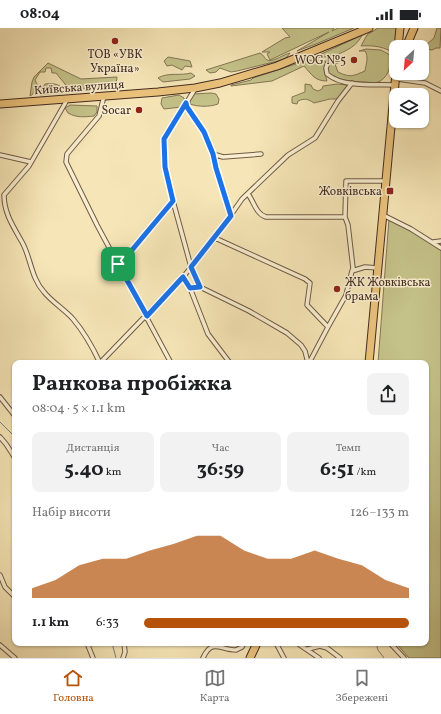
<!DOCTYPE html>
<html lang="uk">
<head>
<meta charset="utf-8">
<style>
  :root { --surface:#fff; --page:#f2f2f2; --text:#202124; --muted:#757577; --line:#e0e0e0; --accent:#b45309 }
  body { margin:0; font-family:Vollkorn,serif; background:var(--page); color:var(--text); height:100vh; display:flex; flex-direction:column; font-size:15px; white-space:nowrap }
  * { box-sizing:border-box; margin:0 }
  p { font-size:13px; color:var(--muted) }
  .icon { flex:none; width:22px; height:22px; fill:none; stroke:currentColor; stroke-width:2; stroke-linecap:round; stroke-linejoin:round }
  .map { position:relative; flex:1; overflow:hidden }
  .sheet { position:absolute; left:12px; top:332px; width:417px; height:286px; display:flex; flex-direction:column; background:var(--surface); border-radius:8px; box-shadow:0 1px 3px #0004 }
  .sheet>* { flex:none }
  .needle { width:26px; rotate:206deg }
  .fabs { position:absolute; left:389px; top:12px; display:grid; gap:8px }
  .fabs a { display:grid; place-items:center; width:40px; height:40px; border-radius:8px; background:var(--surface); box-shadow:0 1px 3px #0004; font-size:20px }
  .pin { position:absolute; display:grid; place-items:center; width:34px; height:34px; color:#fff; margin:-17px; border-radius:8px; box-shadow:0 2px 6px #0006 }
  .round { display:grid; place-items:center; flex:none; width:42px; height:42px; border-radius:8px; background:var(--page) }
  .summary { display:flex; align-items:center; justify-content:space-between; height:68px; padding:0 20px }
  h1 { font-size:22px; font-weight:700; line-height:30px }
  .figures { display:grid; grid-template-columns:repeat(3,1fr); gap:6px; height:68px; padding:4px 20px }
  .figures div { display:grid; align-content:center; border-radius:8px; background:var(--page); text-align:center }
  .figures b { font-size:20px; font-weight:700 }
  .figures small { font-size:11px; font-weight:400 }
  .figures p { font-size:11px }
  .chart { height:112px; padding:8px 20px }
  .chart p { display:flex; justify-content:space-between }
  .chart svg { width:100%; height:72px; margin-top:4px; fill:var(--accent); opacity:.7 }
  ul { padding:0 20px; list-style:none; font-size:13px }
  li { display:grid; grid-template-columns:64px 48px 1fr; align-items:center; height:30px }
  li i { height:10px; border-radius:5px; background:var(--accent) }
  .status { display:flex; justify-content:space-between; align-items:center; height:28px; padding:0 20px; background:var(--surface); direction:ltr }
  .status svg { height:11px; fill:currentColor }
  .tab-bar { display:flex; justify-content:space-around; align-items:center; height:56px; border-top:1px solid var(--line); background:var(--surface); font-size:11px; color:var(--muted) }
  .tab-bar a { display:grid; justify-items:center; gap:2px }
  .tab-bar .selected { color:var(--accent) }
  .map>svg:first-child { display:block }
</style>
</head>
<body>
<div class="status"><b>08:04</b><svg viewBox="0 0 49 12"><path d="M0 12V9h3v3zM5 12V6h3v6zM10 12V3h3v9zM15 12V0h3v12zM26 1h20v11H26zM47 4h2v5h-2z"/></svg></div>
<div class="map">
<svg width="441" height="630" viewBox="0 0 441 630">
  <rect width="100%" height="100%" fill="#f6e6b7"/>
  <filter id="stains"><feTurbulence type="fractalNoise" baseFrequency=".005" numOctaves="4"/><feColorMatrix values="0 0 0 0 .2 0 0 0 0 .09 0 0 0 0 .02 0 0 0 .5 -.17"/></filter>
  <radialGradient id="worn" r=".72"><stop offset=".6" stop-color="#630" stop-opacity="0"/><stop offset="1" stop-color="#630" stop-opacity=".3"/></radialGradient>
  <!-- green -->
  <path fill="#c4c289" stroke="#847656" d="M282,0H334L332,3L338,0H354L316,16L297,23L329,4L270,32L267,26L270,24H262L285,10L290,9Z
    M378,0H398L396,26C384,19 375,17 361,18L367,7Z
    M437,0H441L440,20H436L432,22L427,21L422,34L424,35L422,39V19H413L416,18L417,13L425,18L434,10Z
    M362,7C356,22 331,31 315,29Z
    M366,21L381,22L390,27C392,38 388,51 376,55C361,53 340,55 328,45C327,39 329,34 336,33L338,35L335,36L338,44C350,50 353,48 365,43C366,36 369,29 365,23H359Z
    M260,25C263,26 265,31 267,32C272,35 284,26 290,25L287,29L282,32L237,43L231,44L220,40L216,44L210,45L206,42Z
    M168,29L190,33L192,39L185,38L182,42L172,37L167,38L164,33Z
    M308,32L326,33L324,41L327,53C315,53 312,47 304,38L272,53L231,58V57L251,52L253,50Z
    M48,35L81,51L117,49C117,56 113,58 107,62L87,60L73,64L69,61L56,45H52L51,40H46L45,44H40L35,52L38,58L33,66L30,68L32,54L34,49Z
    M191,45L195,48L190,51L163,54L158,50C168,44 180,48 191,45Z
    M45,56C54,55 61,56 65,64L40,67V65Z
    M305,56L311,57L313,61L318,63L322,61L323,58L337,56L348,57L339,71H330L314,75C308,71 305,70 298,73L297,76L292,75V69L305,64Z
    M211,65L216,66L219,71L218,76C210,79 198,79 190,76V70L194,66Z
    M179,67L184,70L185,75L181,79L164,81L161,76L162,70Z
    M70,77L97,78V84L94,88C84,89 77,90 68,85L65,80Z
    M389,191L433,216H441V630H409L396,615H426V335H378Z"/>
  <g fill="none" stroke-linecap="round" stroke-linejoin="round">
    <!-- stream -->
    <path stroke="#7b837c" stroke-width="1" d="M0,394L15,409
      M112,615L116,630
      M376,615L378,622L384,630"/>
    <!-- street casing -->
    <g stroke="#705a47" stroke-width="5.5">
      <path id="street" d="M330,30L326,40L327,46C344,60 374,56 395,57
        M398,51L425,55L441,63
        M195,61L164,111L165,139L173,173L191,239L200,259L249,283L287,305L301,317L305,323L308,335
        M104,68L99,88L67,126L66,134L97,197L171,335
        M67,72L29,138L4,167C4,185 13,198 22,214C31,230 31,250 44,264C52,274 64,281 73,291C84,304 93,320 100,335
        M186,75L187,79L204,104L213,126L216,140L231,188
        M213,126L223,129L261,126
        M0,127L31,134
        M248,166C254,174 256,186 266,189H345
        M383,187L411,201L441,220
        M215,210L305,251L310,255L307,277L328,299
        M433,214L441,213
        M118,236L132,222L173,173
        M352,243L353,240L348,197L345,189L346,153H385
        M183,249L190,260
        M200,259L190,260L208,306L230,335
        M100,335L183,249L212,214L242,171L288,127L315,110L338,73L352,55
        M309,335L328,299L346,267L352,243L365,239L378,240
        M0,369L15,388
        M0,409L6,416L15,430
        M0,547L5,559L15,569
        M87,615L93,630
        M276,615L284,630
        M297,615L319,630
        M390,615L404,630
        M0,617L15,630
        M308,621L320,618L327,620L340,630
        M123,630L125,624L124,615
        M203,630C212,610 220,622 236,622L242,619L244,615"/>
    </g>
    <!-- highway casing -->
    <g stroke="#432b22" stroke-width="9">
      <path id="highway" d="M398,19L400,0
        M406,19L414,0
        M0,76L158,64L195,60L220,55L277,38L369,0
        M369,335L396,45
        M250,630L257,615"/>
    </g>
    <!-- street -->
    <use href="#street" stroke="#f9efd0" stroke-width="3.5"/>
    <!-- highway -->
    <use href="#highway" stroke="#ebc37c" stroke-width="7"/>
  </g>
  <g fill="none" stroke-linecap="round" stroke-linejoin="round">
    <!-- route casing -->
    <g stroke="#fff" stroke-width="8">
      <path id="route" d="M186,75L187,79L204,104L213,126L216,140L231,188L191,239L200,259L190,260L183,249L147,288L118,236L132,222L173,173L165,139L164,111Z"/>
    </g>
    <!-- route -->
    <use href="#route" stroke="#1a73e8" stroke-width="5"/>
  </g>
  <!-- markers -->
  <g fill="#8f2418" stroke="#f9efd0" stroke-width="1.5">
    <circle cx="115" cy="13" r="4"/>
    <circle cx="354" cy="32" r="4"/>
    <circle cx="139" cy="82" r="4"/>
    <rect x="386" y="159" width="8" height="8" rx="2"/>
    <circle cx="337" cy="261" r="4"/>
  </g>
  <g text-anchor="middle" stroke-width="3" stroke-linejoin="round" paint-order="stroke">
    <!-- poi labels -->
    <g font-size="12" fill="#432b22" stroke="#f9efd0" text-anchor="end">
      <text x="115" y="30" text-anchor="middle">ТОВ «УВК<tspan x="115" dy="14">Україна»</tspan></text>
      <text x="346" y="36">WOG №5</text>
      <text x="131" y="86">Socar</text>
      <text x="382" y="167">Жовківська</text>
      <text x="345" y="258" text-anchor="start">ЖК Жовківська<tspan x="345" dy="14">брама</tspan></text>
    </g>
    <!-- street labels -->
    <g font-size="12" fill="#432b22" stroke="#f9efd0">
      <text transform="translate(79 59) rotate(-4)" y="4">Київська вулиця</text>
    </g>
  </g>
  <rect width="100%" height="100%" filter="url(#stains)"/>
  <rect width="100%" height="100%" fill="url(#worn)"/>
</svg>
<div class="fabs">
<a><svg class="needle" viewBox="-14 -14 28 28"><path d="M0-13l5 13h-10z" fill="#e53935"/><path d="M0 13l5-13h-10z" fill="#757577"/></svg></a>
<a><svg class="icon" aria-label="layers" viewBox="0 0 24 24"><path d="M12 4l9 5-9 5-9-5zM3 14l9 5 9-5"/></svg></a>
</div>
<div class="pin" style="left:118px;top:236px;background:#1e9e55"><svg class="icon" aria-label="arrive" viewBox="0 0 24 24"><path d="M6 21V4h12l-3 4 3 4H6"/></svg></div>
<section class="sheet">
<div class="summary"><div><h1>Ранкова пробіжка</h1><p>08:04 · 5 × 1.1 km</p></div><a class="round"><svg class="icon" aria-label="share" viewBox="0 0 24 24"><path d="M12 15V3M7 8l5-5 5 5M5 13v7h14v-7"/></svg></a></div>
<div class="figures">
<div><p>Дистанція</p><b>5.40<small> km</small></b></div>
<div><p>Час</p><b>36:59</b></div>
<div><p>Темп</p><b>6:51<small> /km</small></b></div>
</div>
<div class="chart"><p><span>Набір висоти</span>126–133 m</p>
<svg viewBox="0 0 160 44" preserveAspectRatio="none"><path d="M0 44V38L10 33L20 24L30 20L40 20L50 15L60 11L70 6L80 6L90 15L100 20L110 20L120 15L130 20L140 24L150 33L160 38V44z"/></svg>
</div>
<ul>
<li><b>1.1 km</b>6:33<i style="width:100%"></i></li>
</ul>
</section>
</div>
<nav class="tab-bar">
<a class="selected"><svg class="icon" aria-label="home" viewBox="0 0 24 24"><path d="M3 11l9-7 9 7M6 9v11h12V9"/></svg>Головна</a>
<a><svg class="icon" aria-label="map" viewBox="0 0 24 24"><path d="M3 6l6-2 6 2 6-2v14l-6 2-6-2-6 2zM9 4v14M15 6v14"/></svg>Карта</a>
<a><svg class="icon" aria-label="saved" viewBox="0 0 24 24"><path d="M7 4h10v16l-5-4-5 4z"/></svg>Збережені</a>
</nav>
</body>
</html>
